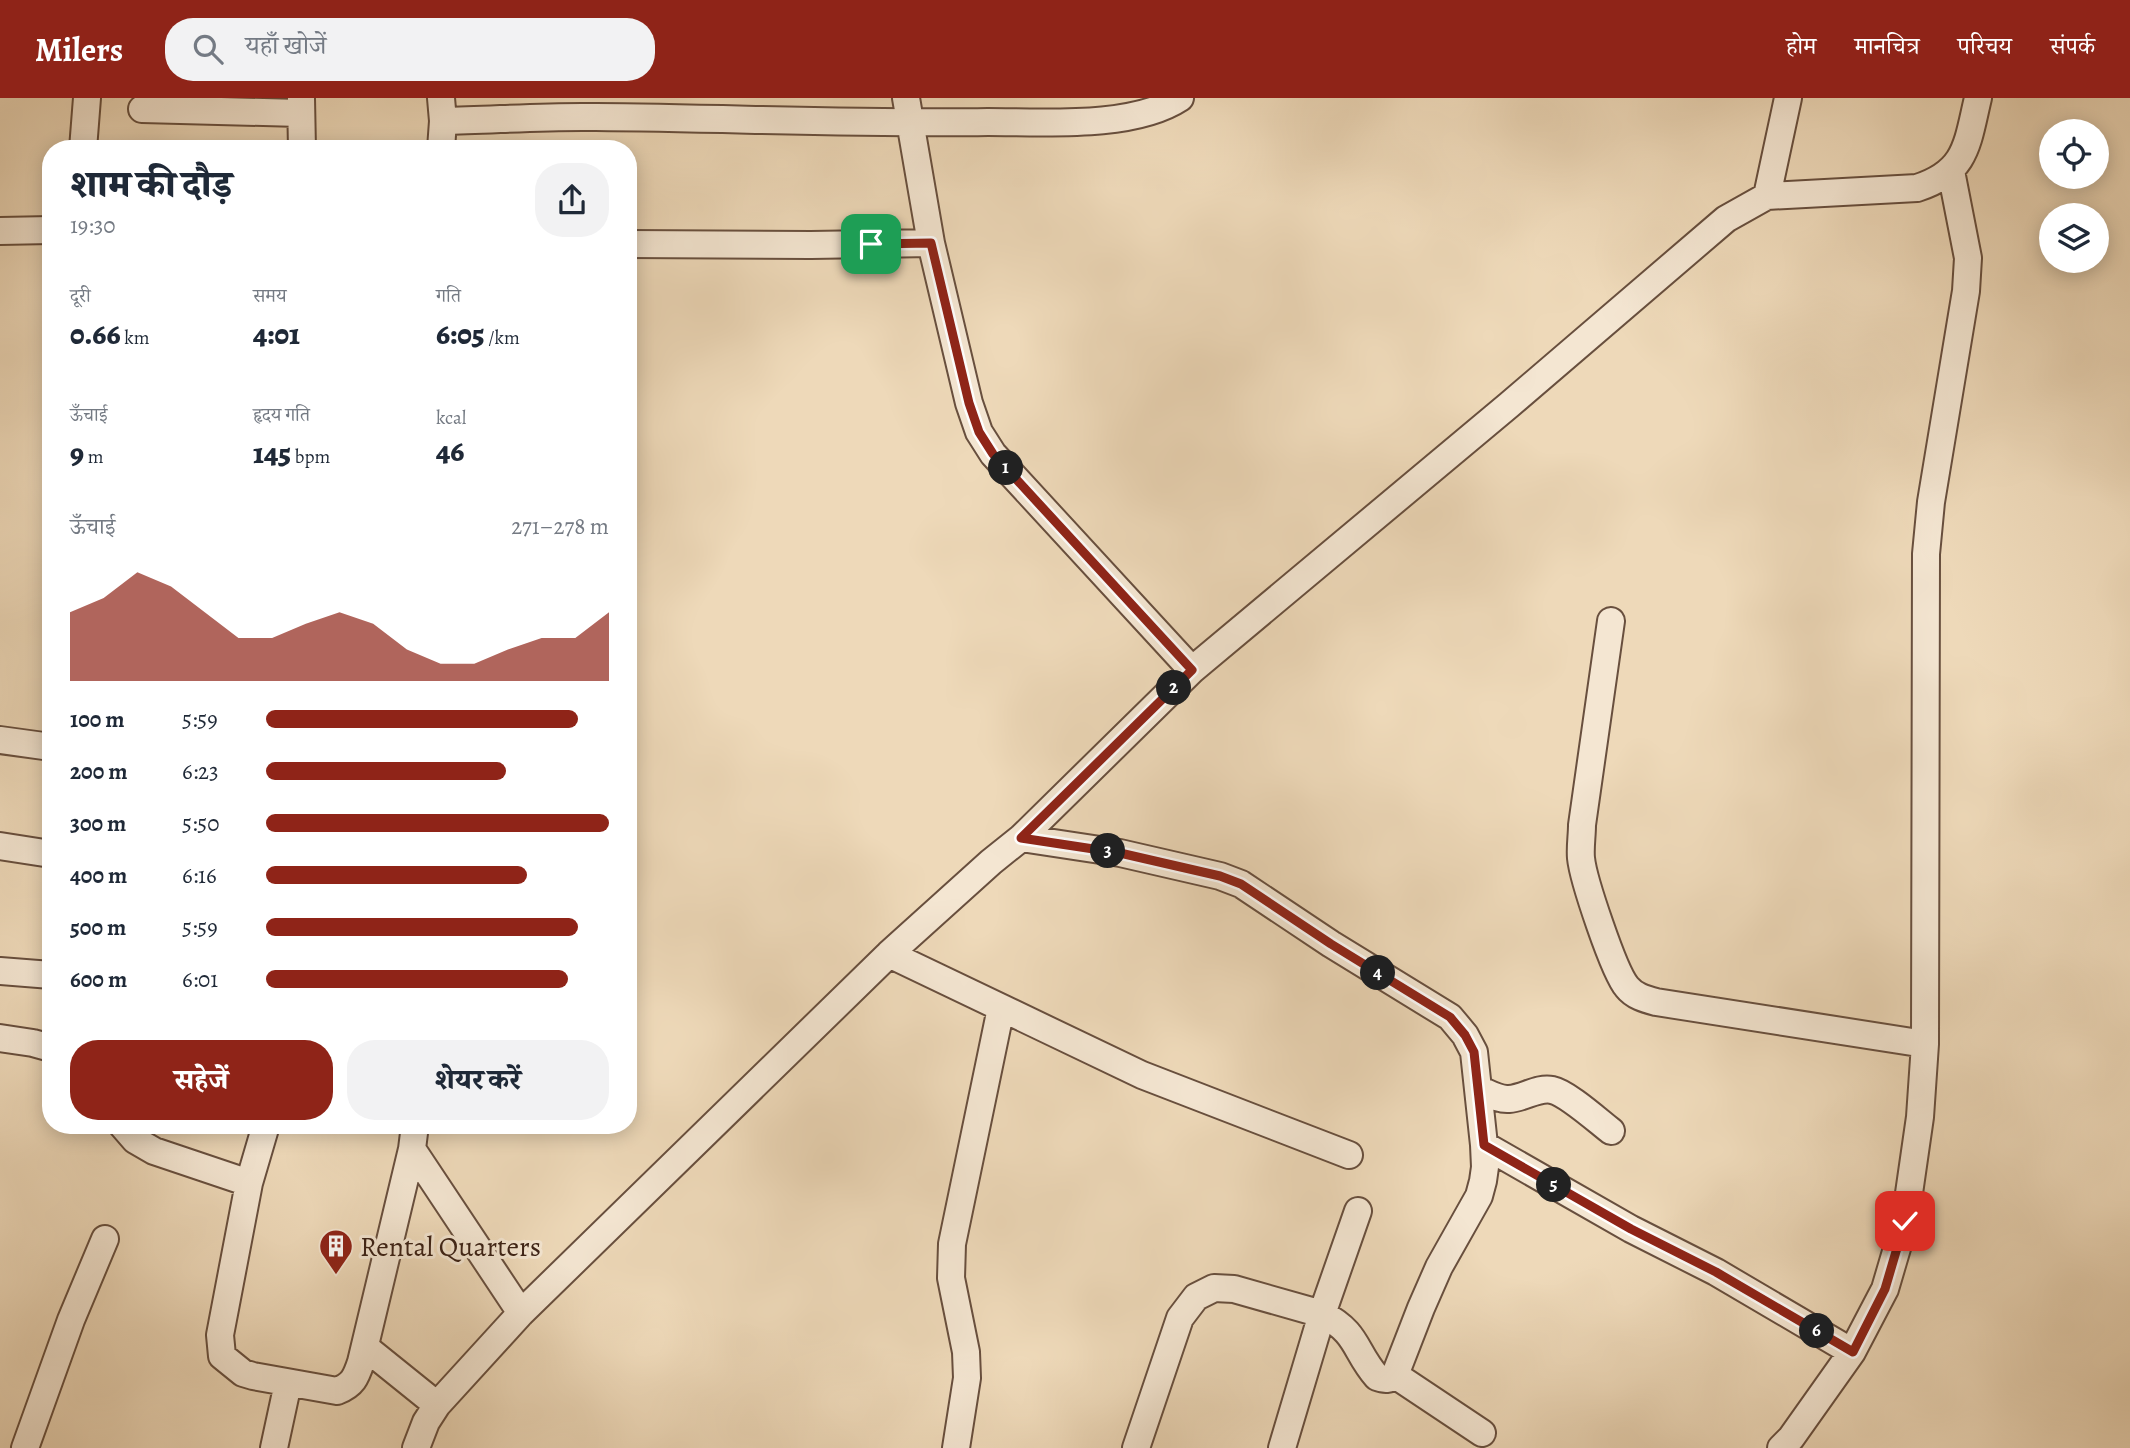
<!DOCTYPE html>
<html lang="hi">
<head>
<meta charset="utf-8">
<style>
  :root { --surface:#fff; --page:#f2f2f3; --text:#1f2937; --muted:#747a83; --accent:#8f2418 }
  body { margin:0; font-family:Alegreya,"Noto Serif Devanagari",serif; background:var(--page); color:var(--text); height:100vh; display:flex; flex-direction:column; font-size:26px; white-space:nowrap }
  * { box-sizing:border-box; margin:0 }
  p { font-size:23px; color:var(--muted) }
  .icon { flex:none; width:38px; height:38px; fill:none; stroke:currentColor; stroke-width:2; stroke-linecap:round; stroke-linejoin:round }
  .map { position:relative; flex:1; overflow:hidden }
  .details { position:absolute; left:42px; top:42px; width:595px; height:994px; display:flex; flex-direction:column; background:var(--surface); border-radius:28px; box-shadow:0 4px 18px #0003 }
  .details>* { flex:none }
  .buttons { position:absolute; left:2039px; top:21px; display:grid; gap:14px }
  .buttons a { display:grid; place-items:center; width:70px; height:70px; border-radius:50%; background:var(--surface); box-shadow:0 4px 18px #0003; font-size:35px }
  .pin { position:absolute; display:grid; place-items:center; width:60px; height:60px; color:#fff; margin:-30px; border-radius:14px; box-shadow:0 4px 10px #0006 }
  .km { position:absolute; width:35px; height:35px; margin:-18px; border-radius:50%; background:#222; color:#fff; font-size:19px; line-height:35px; text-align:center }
  .round { display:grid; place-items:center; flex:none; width:74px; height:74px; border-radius:28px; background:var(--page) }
  .headline { display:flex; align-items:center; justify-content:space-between; height:119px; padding:0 28px }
  h1 { font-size:38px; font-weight:800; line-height:52px }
  .metrics { display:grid; grid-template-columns:repeat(3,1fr); gap:10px; height:119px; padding:7px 28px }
  .metrics div { display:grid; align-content:center }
  .metrics b { font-size:30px; font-weight:800 }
  .metrics small { font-size:19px; font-weight:400 }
  .metrics p { font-size:19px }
  .chart { height:196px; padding:14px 28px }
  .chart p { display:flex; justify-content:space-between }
  .chart svg { width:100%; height:126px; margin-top:7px; fill:var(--accent); opacity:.7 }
  .action { display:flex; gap:14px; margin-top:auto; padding:14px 28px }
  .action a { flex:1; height:80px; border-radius:28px; background:var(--accent); color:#fff; font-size:28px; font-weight:800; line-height:80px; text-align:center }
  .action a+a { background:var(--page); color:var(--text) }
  ul { padding:0 28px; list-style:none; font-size:23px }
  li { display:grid; grid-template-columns:112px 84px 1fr; align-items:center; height:52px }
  li i { height:18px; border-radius:9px; background:var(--accent) }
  header { display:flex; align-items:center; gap:42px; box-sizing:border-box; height:98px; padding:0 35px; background:var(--accent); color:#fff }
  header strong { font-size:33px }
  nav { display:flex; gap:38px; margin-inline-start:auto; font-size:24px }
  .search { width:490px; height:63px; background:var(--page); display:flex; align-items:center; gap:18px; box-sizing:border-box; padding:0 24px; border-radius:28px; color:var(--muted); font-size:26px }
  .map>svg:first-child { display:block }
</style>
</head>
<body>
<header>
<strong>Milers</strong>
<div class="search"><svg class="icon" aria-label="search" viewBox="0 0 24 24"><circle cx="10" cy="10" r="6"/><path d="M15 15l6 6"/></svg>यहाँ खोजें</div>
<nav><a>होम</a><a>मानचित्र</a><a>परिचय</a><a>संपर्क</a></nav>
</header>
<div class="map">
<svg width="2130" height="1350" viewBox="0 0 2130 1350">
  <rect width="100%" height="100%" fill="#eed9b9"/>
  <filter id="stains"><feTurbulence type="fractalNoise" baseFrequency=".00286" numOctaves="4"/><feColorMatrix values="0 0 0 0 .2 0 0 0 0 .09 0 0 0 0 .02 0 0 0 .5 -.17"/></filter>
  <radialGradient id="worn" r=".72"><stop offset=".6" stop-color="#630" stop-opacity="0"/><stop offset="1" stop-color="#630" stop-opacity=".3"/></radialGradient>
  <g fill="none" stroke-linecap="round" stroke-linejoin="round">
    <!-- minor casing -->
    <g stroke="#684f3e" stroke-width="30">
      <path id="minor" d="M301,0L302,51
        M906,0L931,145L969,305L979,334L993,356L1192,572
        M142,11L300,15
        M443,23C494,22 545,18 596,19C727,20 857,26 988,24C1043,24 1133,31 1180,0
        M83,51L87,0
        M441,51L443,23L441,0
        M1767,98L1788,0
        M0,133L51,132
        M628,146L811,147L931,145
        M1611,523L1582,727C1582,738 1580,749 1581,760C1583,781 1614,874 1627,889C1634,898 1645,901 1656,904L1925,946
        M0,642L51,649
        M1021,740L1120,755L1220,778L1241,786L1331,846L1450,919L1465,937L1474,954L1484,1047L1485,1069L1483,1083L1479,1098L1439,1169L1421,1210L1395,1277C1389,1282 1385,1282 1377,1279C1354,1253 1359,1235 1322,1216L1234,1191L1214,1190L1196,1199L1180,1220L1136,1350
        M0,748L51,756
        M889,856L1142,977L1349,1057
        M0,873L51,877
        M0,940L33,945L51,950
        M1478,991C1488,995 1499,1002 1509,1001C1524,1000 1538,989 1552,992C1567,995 1598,1023 1611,1033
        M122,1027L135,1042L154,1053L249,1085
        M266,1027L249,1085L220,1237L222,1258L243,1275L253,1278L337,1293C353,1287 356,1279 361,1264L412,1051L415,1027
        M1484,1047L1631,1131L1716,1174L1852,1254
        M412,1051L521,1215
        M365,1249L437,1307
        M1395,1277L1482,1335
        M25,1350L71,1222L105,1141
        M274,1350L288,1285
        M416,1350L426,1324L437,1307L521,1215L889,856L991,764L1021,740L1192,572L1509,307L1726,121L1767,98L1917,90C1967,74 1967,46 1978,0
        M956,1350L967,1280L966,1254L951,1180L952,1146L1001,910
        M1282,1350L1322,1216L1358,1113
        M1781,1350L1791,1340L1852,1254L1885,1191L1905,1123L1920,1019L1925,946L1926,456L1931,404L1966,193L1968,160L1951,73"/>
    </g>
    <!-- minor -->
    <use href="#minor" stroke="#f4e6d2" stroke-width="26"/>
  </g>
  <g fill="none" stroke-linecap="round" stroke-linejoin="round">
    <!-- route casing -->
    <g stroke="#fff" stroke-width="14">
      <path id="route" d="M871,146L931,145L969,305L979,334L993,356L1192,572L1021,740L1120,755L1220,778L1241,786L1331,846L1450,919L1465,937L1474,954L1484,1047L1631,1131L1716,1174L1853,1254L1885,1191L1905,1123"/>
    </g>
    <!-- route -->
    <use href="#route" stroke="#8f2418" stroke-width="9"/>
  </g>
  <!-- icons -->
  <defs>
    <g id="building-pin" transform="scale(1.75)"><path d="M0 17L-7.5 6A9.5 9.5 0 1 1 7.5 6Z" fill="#8f2418" stroke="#f4e6d2"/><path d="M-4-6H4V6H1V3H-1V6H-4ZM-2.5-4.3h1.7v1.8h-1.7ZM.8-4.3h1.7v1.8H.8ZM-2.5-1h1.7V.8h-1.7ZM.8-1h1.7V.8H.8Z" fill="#fff"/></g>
  </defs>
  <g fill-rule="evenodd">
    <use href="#building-pin" x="336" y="1148"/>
  </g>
  <g text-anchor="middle" stroke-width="6" stroke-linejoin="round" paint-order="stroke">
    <!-- poi labels -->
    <g font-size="28" fill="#3b2115" stroke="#f4e6d2" text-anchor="start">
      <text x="360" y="1158">Rental Quarters</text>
    </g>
  </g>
  <rect width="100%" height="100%" filter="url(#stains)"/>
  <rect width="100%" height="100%" fill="url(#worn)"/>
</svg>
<div class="buttons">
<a><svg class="icon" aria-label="locate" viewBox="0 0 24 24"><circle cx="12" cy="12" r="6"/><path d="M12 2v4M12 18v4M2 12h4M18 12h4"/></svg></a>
<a><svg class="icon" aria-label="layers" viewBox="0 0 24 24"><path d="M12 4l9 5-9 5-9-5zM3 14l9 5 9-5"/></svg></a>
</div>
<div class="pin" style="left:871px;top:146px;background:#1e9e55"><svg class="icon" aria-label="arrive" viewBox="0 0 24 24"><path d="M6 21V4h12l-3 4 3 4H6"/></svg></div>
<div class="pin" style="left:1905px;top:1123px;background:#d93025"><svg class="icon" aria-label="check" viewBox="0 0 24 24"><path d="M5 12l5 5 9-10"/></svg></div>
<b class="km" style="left:1006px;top:370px">1</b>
<b class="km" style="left:1174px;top:590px">2</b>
<b class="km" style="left:1108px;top:753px">3</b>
<b class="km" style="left:1378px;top:875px">4</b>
<b class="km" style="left:1554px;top:1087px">5</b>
<b class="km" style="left:1817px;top:1233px">6</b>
<section class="details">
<div class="headline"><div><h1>शाम की दौड़</h1><p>19:30</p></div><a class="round"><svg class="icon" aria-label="share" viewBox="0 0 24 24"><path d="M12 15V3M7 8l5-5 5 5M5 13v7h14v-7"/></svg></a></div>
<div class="metrics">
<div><p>दूरी</p><b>0.66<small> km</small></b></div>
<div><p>समय</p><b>4:01</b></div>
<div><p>गति</p><b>6:05<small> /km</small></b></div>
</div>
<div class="metrics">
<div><p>ऊँचाई</p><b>9<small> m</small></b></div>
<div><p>हृदय गति</p><b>145<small> bpm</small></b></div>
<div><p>kcal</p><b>46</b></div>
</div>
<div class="chart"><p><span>ऊँचाई</span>271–278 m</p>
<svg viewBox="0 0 160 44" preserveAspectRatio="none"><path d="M0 44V20L10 15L20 6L30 11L40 20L50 29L60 29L70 24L80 20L90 24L100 33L110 38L120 38L130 33L140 29L150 29L160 20V44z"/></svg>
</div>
<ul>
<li><b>100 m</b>5:59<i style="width:91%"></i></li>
<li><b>200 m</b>6:23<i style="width:70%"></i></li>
<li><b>300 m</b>5:50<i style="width:100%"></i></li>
<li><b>400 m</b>6:16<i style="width:76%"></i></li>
<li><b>500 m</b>5:59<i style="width:91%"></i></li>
<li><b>600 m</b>6:01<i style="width:88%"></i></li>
</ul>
<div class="action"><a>सहेजें</a><a>शेयर करें</a></div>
</section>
</div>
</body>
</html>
